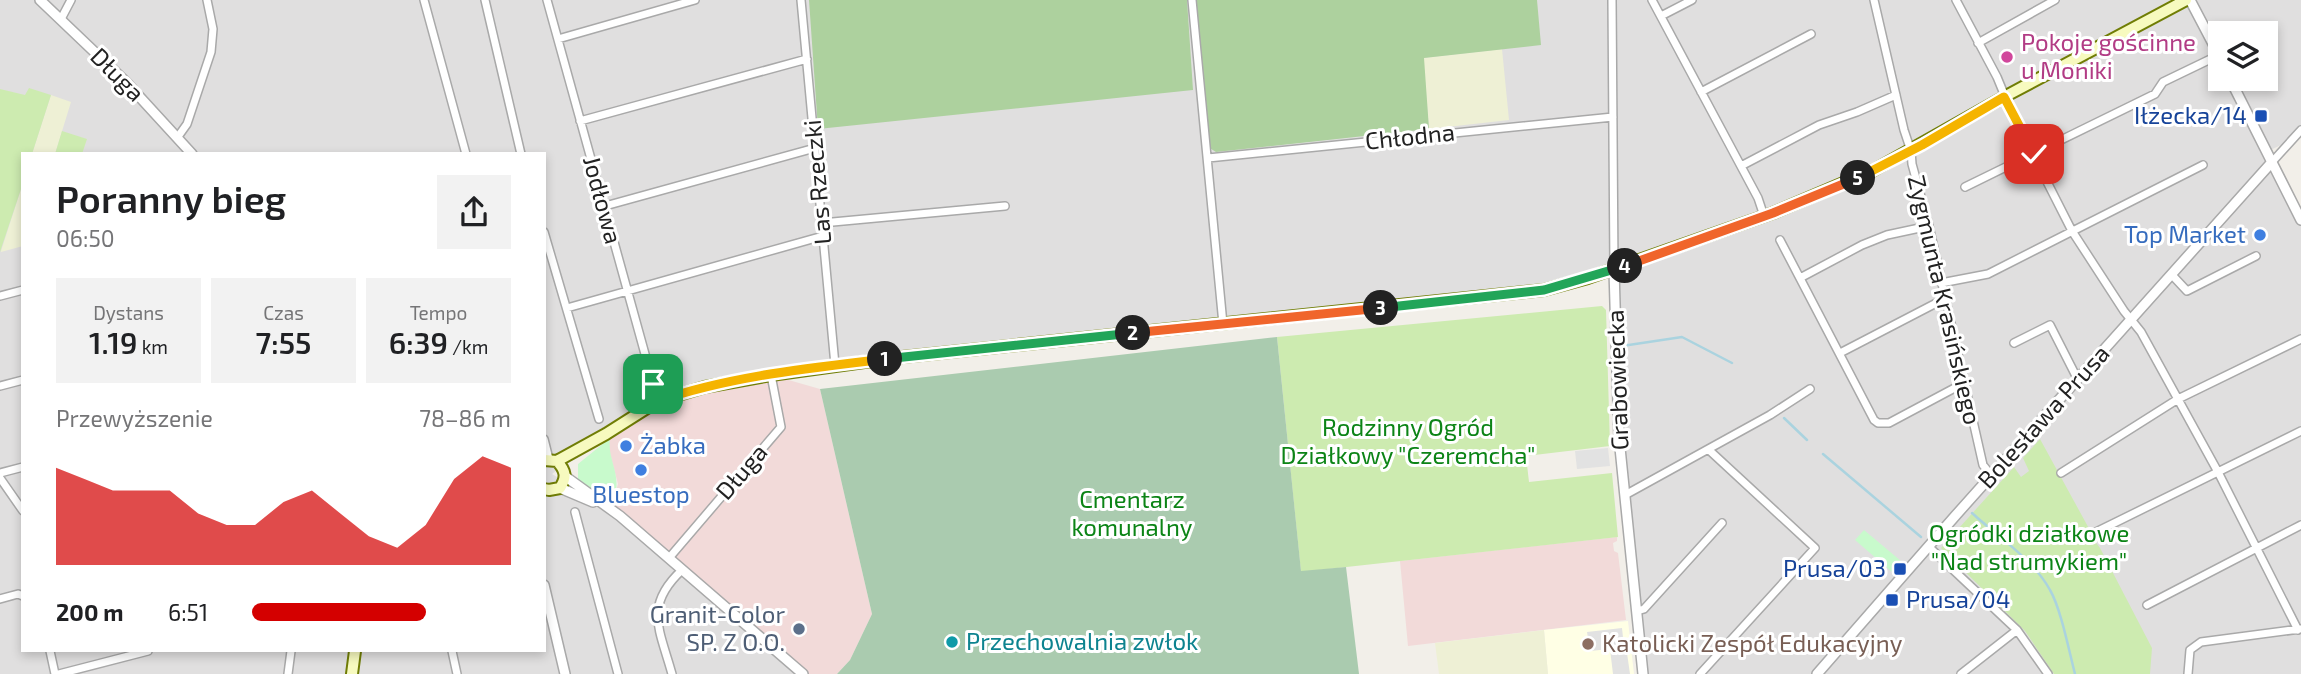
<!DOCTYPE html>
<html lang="pl">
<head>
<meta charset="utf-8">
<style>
  :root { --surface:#fff; --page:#f2f2f2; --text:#202124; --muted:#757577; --accent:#d40000 }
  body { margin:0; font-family:"Exo 2",sans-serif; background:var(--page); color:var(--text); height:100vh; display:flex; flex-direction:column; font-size:26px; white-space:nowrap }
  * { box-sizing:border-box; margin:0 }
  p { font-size:23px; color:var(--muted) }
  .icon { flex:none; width:38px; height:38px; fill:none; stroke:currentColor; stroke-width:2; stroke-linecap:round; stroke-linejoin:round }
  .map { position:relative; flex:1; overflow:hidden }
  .details { position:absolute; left:21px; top:152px; width:525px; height:500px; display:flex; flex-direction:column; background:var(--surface); border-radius:0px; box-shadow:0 4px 10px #0003 }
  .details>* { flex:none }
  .fabs { position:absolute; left:2208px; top:21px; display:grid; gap:14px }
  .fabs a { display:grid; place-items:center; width:70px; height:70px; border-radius:0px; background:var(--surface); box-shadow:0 4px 10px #0003; font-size:35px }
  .pin { position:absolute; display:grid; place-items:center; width:60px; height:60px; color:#fff; margin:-30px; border-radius:14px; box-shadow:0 4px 10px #0006 }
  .km { position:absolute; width:35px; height:35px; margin:-18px; border-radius:50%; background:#222; color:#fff; font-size:19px; line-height:35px; text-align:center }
  .round { display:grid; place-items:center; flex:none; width:74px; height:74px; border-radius:0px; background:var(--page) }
  .summary { display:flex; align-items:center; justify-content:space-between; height:119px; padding:0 35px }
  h1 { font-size:38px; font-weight:600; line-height:52px }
  .stats { display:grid; grid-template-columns:repeat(3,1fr); gap:10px; height:119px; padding:7px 35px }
  .stats div { display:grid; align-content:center; border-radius:0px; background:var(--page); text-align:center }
  .stats b { font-size:30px; font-weight:600 }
  .stats small { font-size:19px; font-weight:400 }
  .stats p { font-size:19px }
  .chart { height:196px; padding:14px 35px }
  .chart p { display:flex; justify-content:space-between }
  .chart svg { width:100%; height:126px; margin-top:7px; fill:var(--accent); opacity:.7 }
  ul { padding:0 35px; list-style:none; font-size:23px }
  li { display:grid; grid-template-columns:112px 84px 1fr; align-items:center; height:52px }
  li i { height:18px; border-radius:9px; background:var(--accent) }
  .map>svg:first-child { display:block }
</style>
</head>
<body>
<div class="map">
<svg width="2301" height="674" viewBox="0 0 2301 674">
  <rect width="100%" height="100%" fill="#f2efe9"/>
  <!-- residential -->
  <path fill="#e0dfdf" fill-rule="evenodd" d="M0,0H2301V130L2294,139L2266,152L2301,220V674H1643L1619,438L1614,270L1544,290L771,375L595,440L552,474L620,516L803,674H0ZM2221,33H2266V79H2221ZM23,154H544V651H23Z"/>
  <!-- commercial -->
  <path fill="#f2dad9" d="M771,375L820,389L872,614L850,660L837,674H803L607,508L615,495L618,484L608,446L609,438L606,434L658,401Z
    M1617,537V541L1613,543L1614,551L1618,553L1626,620L1408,646L1400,561Z"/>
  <!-- education -->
  <path fill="#ffffe5" d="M1628,621L1634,674H1548L1544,630Z"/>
  <!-- farmland -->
  <path fill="#eef0d5" d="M1502,49L1509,120L1429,129L1423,58Z
    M51,95L71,102L55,154H32Z
    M23,183V246L1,252V251Z
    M1544,630L1548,674H1439L1435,643Z"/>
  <!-- grass -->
  <path fill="#cdebb0" d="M29,88L51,95L32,154H23V183L0,252V89L25,95Z
    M62,131L87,139L82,154H55Z
    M1602,306L1606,310L1610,446L1526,456L1529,482L1612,473L1618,537L1301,572L1277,337Z
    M2040,439L2092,534L2091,536L2100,548L2152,648L2150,674H2054L2025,631L1941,548L2014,467L2021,477L2029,471L2023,458Z"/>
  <!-- forest -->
  <path fill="#add19e" d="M809,0H1187L1193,90L818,129Z
    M1196,0H1537L1541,45L1424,58L1429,129L1216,152L1208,147Z"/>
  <!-- cemetery -->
  <path fill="#aacbaf" d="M1277,337L1301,571L1346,567L1359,674H837L850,660L872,614L820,389Z"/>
  <!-- park -->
  <path fill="#c8facc" d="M610,438C607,459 621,473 615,495L610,493L599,495L578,481V464Z
    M1864,530L1901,561L1892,572L1855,540Z"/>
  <!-- parking -->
  <path fill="#e2e2e2" d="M1608,448L1610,466L1577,469L1575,451Z
    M1622,628L1624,647L1616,649L1620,654L1627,653L1630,674H1613L1610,649L1590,651L1587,632Z"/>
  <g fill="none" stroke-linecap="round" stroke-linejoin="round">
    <!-- stream -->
    <path stroke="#aad3df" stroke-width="2.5" d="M1622,346L1682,337L1732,363
      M1784,418L1807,440
      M1823,454L1921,537
      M1972,513C1998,537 2033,559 2050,590C2061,609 2069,651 2075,674"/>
    <!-- minor casing -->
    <g stroke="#a9a9a9" stroke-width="10">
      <path id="minor" d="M424,0L466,154
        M485,0L521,154
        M547,0L658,401
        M801,0L835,365
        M1192,0L1223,324
        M1612,0L1614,270
        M1652,0L1758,198L1764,216
        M1874,0L1904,130L1911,151L1912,164L1929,226L1983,465L1991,475
        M1956,0L1997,77L2011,111L2072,231L2124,311L2141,332L2218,472L2298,630
        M1661,16L1692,0
        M61,19L71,0
        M558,39L695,0
        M1978,43L2055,0
        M1701,92L1811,34
        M580,121L807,59
        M177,138L187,124L211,52L213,29L207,0
        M1208,158L1613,117
        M2272,162L2301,130
        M1741,166L1819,125L1857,112L1896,95
        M1965,187L2155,94L2163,82L2219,55
        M605,206L815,148
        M822,223L1005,206
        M544,232L599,419
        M1780,240L1874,420L1878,423H1889L1964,383
        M2172,275L2187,291L2256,256
        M1800,278L1862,245L1887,235L1929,226
        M1941,283L1988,274L2203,165
        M0,296L23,290
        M567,308L823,236
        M2014,343L2050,325L2078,380
        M1840,353L1944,299
        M0,386L23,380
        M544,439L549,459
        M0,473L23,467
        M2061,473L2178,399L2301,339
        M0,478L23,511
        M1625,495L1770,415L1810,389
        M575,512L618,674
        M2094,533L2301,431
        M1929,547L2017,630L2048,674
        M669,558L781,427L771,375
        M0,599L18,594L23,596
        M2147,605L2301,525
        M1637,611L1644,609L1722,523
        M50,651L55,674
        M452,651L457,674
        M59,674L148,651
        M288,674L291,651
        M672,674C660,630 643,606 682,570
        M1700,674L1815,548L1709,450
        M1961,674L2017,630
        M2188,674L2190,650L2201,642L2300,629"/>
    </g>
    <!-- tertiary casing -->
    <g stroke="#a9a9a9" stroke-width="12">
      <path id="tertiary" d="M40,0L126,82L192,154
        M2190,0L2221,59
        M2230,79L2301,220
        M1614,270L1619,438L1643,674
        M566,477L620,516L803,674
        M560,488L593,502
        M544,585L565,674
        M1817,674L1956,515L2272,162"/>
    </g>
    <!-- secondary casing -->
    <g stroke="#707d05" stroke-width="14">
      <path id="secondary" d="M544,460L557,461C566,471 567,477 560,488L549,490L544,489
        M557,461L606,434L658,401L705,387L771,375L893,358L1544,290L1588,278L1773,213L1874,170L2004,97L2186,0
        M352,674L355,651"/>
    </g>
    <!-- minor -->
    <use href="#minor" stroke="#fff" stroke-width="7"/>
    <!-- tertiary -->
    <use href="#tertiary" stroke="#fff" stroke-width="9"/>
    <!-- secondary -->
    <use href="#secondary" stroke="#f7fabf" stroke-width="10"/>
  </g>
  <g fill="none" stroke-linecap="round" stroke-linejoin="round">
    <!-- split-1 casing -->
    <g stroke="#fff" stroke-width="14">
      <path id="split-1" d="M653,384L658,401C730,376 810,368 885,359"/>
    </g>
    <!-- split-2 casing -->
    <g stroke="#fff" stroke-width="14">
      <path id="split-2" d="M885,359L1133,333"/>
    </g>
    <!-- split-3 casing -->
    <g stroke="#fff" stroke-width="14">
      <path id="split-3" d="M1133,333L1381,308"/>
    </g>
    <!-- split-4 casing -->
    <g stroke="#fff" stroke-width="14">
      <path id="split-4" d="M1381,308L1544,290L1625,266"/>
    </g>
    <!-- split-5 casing -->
    <g stroke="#fff" stroke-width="14">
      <path id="split-5" d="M1625,266L1773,213L1858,178"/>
    </g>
    <!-- split-6 casing -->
    <g stroke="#fff" stroke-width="14">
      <path id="split-6" d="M1858,178L1922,145L2004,97L2034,154"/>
    </g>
    <!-- split-1 -->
    <use href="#split-1" stroke="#f5b400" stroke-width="9"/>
    <!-- split-2 -->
    <use href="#split-2" stroke="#22a559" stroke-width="9"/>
    <!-- split-3 -->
    <use href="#split-3" stroke="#f0652b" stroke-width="9"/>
    <!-- split-4 -->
    <use href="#split-4" stroke="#22a559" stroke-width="9"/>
    <!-- split-5 -->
    <use href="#split-5" stroke="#f0652b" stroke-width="9"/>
    <!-- split-6 -->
    <use href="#split-6" stroke="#f5b400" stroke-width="9"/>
  </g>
  <!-- markers -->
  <circle fill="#d1479c" stroke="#fff" stroke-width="2.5" cx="2007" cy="57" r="7"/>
  <g fill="#1a4fb4" stroke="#fff" stroke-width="2.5">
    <rect x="2254" y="109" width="14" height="14" rx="3.5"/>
    <rect x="1893" y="562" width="14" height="14" rx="3.5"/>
    <rect x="1885" y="593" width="14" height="14" rx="3.5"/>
  </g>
  <g fill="#3f7fe0" stroke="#fff" stroke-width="2.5">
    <circle cx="2260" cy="235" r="7"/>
    <circle cx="626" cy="446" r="7"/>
    <circle cx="641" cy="470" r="7"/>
  </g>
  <circle fill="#5c6f8a" stroke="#fff" stroke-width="2.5" cx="799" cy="629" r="7"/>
  <circle fill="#0f9aa8" stroke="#fff" stroke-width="2.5" cx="952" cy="642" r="7"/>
  <circle fill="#8d6e63" stroke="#fff" stroke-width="2.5" cx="1588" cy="644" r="7"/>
  <g text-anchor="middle" stroke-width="6" stroke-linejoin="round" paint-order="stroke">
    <!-- hotel labels -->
    <g font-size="24" fill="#b23c85" stroke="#fff" text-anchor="start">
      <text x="2021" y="51">Pokoje gościnne<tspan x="2021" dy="28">u Moniki</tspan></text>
    </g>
    <!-- street labels -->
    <g font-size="24" fill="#222" stroke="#fff">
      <text transform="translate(117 75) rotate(45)" y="8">Długa</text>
      <text transform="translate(1410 137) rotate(-6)" y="8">Chłodna</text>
      <text transform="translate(818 182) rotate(-95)" y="8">Las Rzeczki</text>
      <text transform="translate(602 200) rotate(75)" y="8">Jodłowa</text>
      <text transform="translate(1944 300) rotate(77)" y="8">Zygmunta Krasińskiego</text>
      <text transform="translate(1618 380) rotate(-92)" y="8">Grabowiecka</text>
      <text transform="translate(2044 417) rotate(-48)" y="8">Bolesława Prusa</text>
      <text transform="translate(742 472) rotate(-49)" y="8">Długa</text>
    </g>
    <!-- transit labels -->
    <g font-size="24" fill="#164399" stroke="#fff" text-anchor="end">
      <text x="2247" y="124">Iłżecka/14</text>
      <text x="1886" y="577">Prusa/03</text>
      <text x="1906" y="608" text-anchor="start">Prusa/04</text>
    </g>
    <!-- shop labels -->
    <g font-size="24" fill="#366cbe" stroke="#fff" text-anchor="end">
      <text x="2246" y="243">Top Market</text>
      <text x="640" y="454" text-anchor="start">Żabka</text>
      <text x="641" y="503" text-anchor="middle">Bluestop</text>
    </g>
    <!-- park labels -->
    <g font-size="24" fill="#0c8416" stroke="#fff">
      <text x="1408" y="436">Rodzinny Ogród<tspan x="1408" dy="28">Działkowy "Czeremcha"</tspan></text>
      <text x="1132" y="508">Cmentarz<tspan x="1132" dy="28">komunalny</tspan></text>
      <text x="2029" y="542">Ogródki działkowe<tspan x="2029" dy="28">"Nad strumykiem"</tspan></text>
    </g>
    <!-- service labels -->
    <g font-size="24" fill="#4e5e75" stroke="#fff" text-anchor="end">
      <text x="785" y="623">Granit-Color<tspan x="785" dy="28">SP. Z O.O.</tspan></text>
    </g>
    <!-- culture labels -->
    <g font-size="24" fill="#0d838f" stroke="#fff" text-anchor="start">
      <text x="966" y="650">Przechowalnia zwłok</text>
    </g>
    <!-- education labels -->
    <g font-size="24" fill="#785e54" stroke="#fff" text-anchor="start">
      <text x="1602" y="652">Katolicki Zespół Edukacyjny</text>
    </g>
  </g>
</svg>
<div class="fabs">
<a><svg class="icon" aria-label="layers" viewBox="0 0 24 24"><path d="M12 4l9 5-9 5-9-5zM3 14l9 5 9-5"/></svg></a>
</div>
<div class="pin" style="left:653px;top:384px;background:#1e9e55"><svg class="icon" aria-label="arrive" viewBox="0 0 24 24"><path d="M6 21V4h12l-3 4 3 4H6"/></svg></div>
<div class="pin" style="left:2034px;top:154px;background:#d93025"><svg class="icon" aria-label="check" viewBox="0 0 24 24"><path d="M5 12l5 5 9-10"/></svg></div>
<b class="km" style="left:885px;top:359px">1</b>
<b class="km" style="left:1133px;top:333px">2</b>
<b class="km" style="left:1381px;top:308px">3</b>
<b class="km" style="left:1625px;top:266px">4</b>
<b class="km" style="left:1858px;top:178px">5</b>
<section class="details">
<div class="summary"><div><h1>Poranny bieg</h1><p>06:50</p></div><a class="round"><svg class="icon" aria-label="share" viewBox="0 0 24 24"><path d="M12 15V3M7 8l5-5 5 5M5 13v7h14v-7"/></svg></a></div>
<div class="stats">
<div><p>Dystans</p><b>1.19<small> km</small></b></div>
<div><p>Czas</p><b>7:55</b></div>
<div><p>Tempo</p><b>6:39<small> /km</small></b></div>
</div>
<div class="chart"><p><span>Przewyższenie</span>78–86 m</p>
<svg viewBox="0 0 160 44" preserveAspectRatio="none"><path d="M0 44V10L10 14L20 18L30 18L40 18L50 26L60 30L70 30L80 22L90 18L100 26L110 34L120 38L130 30L140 14L150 6L160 10V44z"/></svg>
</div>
<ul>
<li><b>200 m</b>6:51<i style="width:67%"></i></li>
</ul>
</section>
</div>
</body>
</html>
